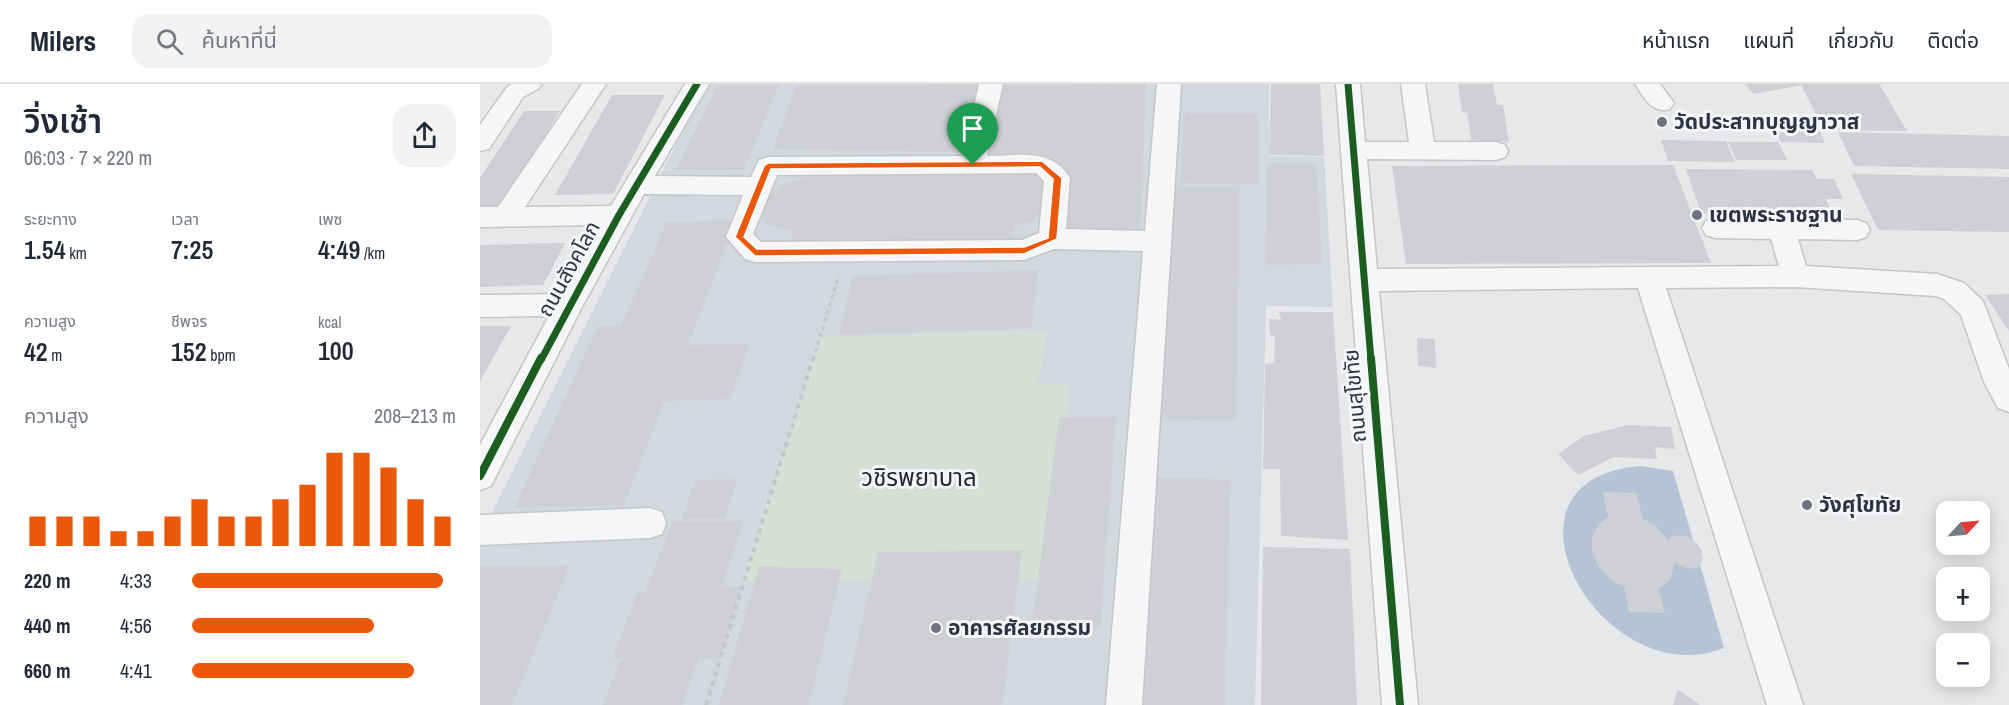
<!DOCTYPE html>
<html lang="th">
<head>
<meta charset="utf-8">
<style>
  :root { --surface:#fff; --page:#f2f2f3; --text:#1f2937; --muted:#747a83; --line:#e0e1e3; --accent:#ea580c }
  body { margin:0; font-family:"Archivo Narrow","Noto Sans Thai",sans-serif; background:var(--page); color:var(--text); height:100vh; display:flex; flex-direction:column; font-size:22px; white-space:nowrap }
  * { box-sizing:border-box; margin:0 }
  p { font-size:20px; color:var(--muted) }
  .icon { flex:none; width:33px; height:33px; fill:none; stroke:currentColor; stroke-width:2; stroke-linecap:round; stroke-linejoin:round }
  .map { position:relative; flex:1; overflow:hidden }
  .panel { display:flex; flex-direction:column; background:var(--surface); width:480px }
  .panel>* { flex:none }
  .needle { width:39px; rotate:64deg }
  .buttons { position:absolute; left:1456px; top:417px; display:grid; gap:12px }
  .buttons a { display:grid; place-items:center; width:54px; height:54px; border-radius:12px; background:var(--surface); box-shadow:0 3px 15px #0003; font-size:30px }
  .pin { position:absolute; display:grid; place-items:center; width:51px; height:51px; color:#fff; margin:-62px -26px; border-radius:50% 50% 50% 0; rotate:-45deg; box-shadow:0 0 6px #0007 }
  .pin .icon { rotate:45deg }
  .round { display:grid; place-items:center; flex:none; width:63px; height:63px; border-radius:18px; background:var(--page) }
  .summary { display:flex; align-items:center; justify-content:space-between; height:102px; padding:0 24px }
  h1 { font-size:33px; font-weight:600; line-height:45px }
  .figures { display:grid; grid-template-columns:repeat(3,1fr); gap:9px; height:102px; padding:6px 24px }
  .figures div { display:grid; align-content:center }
  .figures b { font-size:26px; font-weight:600 }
  .figures small { font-size:16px; font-weight:400 }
  .figures p { font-size:16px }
  .chart { height:168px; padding:12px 24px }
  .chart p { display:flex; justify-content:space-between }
  .chart svg { width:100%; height:108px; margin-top:6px; stroke:var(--accent); stroke-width:6 }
  ul { padding:0 24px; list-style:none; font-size:20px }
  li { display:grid; grid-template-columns:96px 72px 1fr; align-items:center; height:45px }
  li i { height:15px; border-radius:8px; background:var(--accent) }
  header { display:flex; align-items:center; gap:36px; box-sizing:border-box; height:84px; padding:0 30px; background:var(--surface); border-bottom:2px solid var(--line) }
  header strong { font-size:28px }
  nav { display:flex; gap:33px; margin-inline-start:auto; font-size:21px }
  .search { width:420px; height:54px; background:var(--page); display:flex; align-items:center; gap:15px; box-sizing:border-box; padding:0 21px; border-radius:18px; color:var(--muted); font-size:22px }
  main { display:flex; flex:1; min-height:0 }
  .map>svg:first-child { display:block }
</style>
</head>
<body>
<header>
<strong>Milers</strong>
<div class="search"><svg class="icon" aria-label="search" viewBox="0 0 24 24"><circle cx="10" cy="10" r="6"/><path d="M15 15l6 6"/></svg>ค้นหาที่นี่</div>
<nav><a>หน้าแรก</a><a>แผนที่</a><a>เกี่ยวกับ</a><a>ติดต่อ</a></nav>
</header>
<main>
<section class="panel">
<div class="summary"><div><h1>วิ่งเช้า</h1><p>06:03 · 7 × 220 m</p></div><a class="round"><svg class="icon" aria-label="share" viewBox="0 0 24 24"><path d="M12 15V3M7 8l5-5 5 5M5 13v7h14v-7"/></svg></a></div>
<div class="figures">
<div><p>ระยะทาง</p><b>1.54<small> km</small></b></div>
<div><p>เวลา</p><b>7:25</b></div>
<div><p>เพซ</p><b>4:49<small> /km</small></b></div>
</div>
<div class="figures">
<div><p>ความสูง</p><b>42<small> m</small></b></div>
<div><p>ชีพจร</p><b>152<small> bpm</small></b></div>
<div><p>kcal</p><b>100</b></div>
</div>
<div class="chart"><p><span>ความสูง</span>208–213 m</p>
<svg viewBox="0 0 160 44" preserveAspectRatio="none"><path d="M5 44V32M15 44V32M25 44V32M35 44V38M45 44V38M55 44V32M65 44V25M75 44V32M85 44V32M95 44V25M105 44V19M115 44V6M125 44V6M135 44V12M145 44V25M155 44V32"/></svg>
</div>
<ul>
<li><b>220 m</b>4:33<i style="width:95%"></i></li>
<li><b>440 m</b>4:56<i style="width:69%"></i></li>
<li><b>660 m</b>4:41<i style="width:84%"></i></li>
</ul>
</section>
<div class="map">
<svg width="1529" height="621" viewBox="0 0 1529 621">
  <rect width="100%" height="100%" fill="#e6e8ea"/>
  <!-- built -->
  <path fill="#d4d7dd" d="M226,0H789V72L844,73L853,223L786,222L775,621H0V453Z"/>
  <!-- green -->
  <path fill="#d6ded6" d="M568,246L558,300L590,301L572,495L262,498L342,253Z"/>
  <!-- water -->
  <path fill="#b4c4d5" d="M1161,382L1193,387L1244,564C1121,612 999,394 1161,382Z"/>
  <!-- building -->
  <path fill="#ced0d3" d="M499,0L484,68L293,65L316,2Z
    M666,0L660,148H584L590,91L570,72H510L524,1Z
    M791,0H840L844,72L789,71Z
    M978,0H1013L1017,21H1023L1029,58L991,56L987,29L982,28Z
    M1265,0H1399L1427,47L1344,46L1321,1L1274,10Z
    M299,1L264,86H196L237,2Z
    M132,11H185L133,110L75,111Z
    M44,27H80L15,131H0V94Z
    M705,29L779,30V100L700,99Z
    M1293,40L1337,41L1345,59L1301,58Z
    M1358,48L1529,52V85L1374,82Z
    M1181,56L1246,57L1255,78L1188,77Z
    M1248,58H1298L1307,76H1256Z
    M787,79L836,80L842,180L786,181Z
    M1193,81L1231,179L926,180L912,82Z
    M331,84L548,88L565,95L567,127L553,137L535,142L532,155L310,159L314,147L288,142L280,129L289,109L306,100L327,93Z
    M1206,85L1332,86L1337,95H1354L1363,115H1346L1353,132L1318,131L1320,135H1261L1259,131L1221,129Z
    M1371,90L1529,93V148L1398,146Z
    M695,103H759L756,337L681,335Z
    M256,136L208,261L269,260L250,315L184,317L144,421L34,424L118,242H141L187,138Z
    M85,159L63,201L0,203V161Z
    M558,186L552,244L359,251L373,192Z
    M1529,210V247L1505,211Z
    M799,228H853L868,456L801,452L800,385H783L785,280L794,279L795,252L790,251L789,235L801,236Z
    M0,242H31L0,297Z
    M937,254L955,255L956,284L938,282Z
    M579,333H636L620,545H552Z
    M1148,341L1191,343L1195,365L1175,363L1177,375L1134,373L1098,391L1078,370L1104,352Z
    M674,393L750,396L745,621H656Z
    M257,395L245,434L202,435L215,396Z
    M1123,408L1156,409L1163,435L1175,441L1189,457L1191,453L1200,451L1209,453L1217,459L1222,468L1223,476L1218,483L1209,485L1195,479L1190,496L1179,505L1185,529L1149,528L1144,503L1131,496L1119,483L1112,468V454L1118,441L1128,433Z
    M263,437L241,503H262L239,575H218L203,621H123L141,574H133L157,509H165L192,438Z
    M783,463L870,465L877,621H781Z
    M542,467L522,621H363L398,468Z
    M90,481L32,621H0V483Z
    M279,483L362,485L329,621H239Z
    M1198,605L1220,621H1193Z"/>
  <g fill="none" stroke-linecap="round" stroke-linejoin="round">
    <!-- minor casing -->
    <g stroke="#c4c6c8" stroke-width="3">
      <path id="minor" d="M32,0H62L58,5L43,13L9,65L0,67V41L27,3Z
        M102,0H126L45,123L131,122L205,0H229L175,92L271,93L279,76L288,73L483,72L499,0H523L507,72C539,72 571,63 590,94L586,145L665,147L677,0H701L662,621H626L663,167L574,165L544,176L275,178L265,175L246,153L263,111L164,110L101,225L11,402L0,406V361L69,232L0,233V211L81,210L120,141L0,143V123H18ZM556,89L564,97L559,149L542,156L281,158L273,150L297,91Z
        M856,0H880L885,58H929L921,0H945L954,58H1016L1025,61L1028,67L1025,73L1016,76L887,75L897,185L1299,182L1291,155L1235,154L1226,151L1222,144L1226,137L1235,134L1377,136L1386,139L1390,146L1386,153L1377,156L1318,155L1326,182L1457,190L1484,199L1503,217L1529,285V328L1518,324L1504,298L1481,231L1464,215L1456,212L1315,203L1186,204L1323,621H1287L1158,204L899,207L938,621H902Z
        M1155,0H1180L1194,19L1190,25C1172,30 1164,14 1155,0Z
        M170,424L182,428L186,439L182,450L170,454L0,461V431Z"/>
    </g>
    <!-- path-far1 -->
    <path stroke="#c5c6ca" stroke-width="3" stroke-dasharray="4 4" stroke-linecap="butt" d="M333,276L359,191"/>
    <!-- path -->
    <path stroke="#c5c6ca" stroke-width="4" stroke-dasharray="5 5" stroke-linecap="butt" d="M226,621L333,274"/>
    <!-- minor -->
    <use href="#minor" fill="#f5f6f7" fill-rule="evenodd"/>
    <!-- cycleway-far1 casing -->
    <g stroke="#f4f6f9" stroke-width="10">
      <path id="cycleway-far1" d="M868,0L891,276
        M61,276L139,131L217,0"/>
    </g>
    <!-- cycleway casing -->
    <g stroke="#f4f6f9" stroke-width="12">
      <path id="cycleway" d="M891,274L920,621
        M0,392L61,274"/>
    </g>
    <!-- cycleway-far1 -->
    <use href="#cycleway-far1" stroke="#1b5e20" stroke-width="7"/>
    <!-- cycleway -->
    <use href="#cycleway" stroke="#1b5e20" stroke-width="8"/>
  </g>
  <!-- route -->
  <path fill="#ea580c" stroke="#fff" stroke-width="1.5" fill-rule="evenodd" d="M562,77L582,94L577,155L544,170L275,172L255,153L284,82L288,79ZM560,83L573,95L568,154L544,163L277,165L264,153L291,85Z"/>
  <!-- markers -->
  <g fill="#6c737f" stroke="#f4f6f9" stroke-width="2">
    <circle cx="1182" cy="38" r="6"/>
    <circle cx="1217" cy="131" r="6"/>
    <circle cx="1327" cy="421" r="6"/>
    <circle cx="456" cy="544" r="6"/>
  </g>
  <g text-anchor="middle" stroke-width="6" stroke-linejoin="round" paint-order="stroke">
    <!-- poi labels -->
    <g font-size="21" font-weight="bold" fill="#2b3445" stroke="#f4f6f9" text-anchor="start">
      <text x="1194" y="45">วัดประสาทบุญญาวาส</text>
      <text x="1229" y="138">เขตพระราชฐาน</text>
      <text x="1339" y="428">วังศุโขทัย</text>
      <text x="468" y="551">อาคารศัลยกรรม</text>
    </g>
    <!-- street labels -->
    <g font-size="21" fill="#2b3445" stroke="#f4f6f9">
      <text transform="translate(89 185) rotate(-61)" y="7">ถนนสังคโลก</text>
      <text transform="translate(875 312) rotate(-95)" y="7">ถนนสุโขทัย</text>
    </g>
    <!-- quarter labels -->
    <g font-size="24" fill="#1d2536" stroke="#f4f6f9">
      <text x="439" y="402">วชิรพยาบาล</text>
    </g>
  </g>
</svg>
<div class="buttons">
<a><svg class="needle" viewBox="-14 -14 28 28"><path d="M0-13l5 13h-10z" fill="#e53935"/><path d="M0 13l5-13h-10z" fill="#747a83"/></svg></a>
<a>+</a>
<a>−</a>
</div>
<div class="pin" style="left:493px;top:81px;background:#1e9e55"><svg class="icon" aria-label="arrive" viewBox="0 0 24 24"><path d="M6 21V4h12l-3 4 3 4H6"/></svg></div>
</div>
</main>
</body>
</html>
